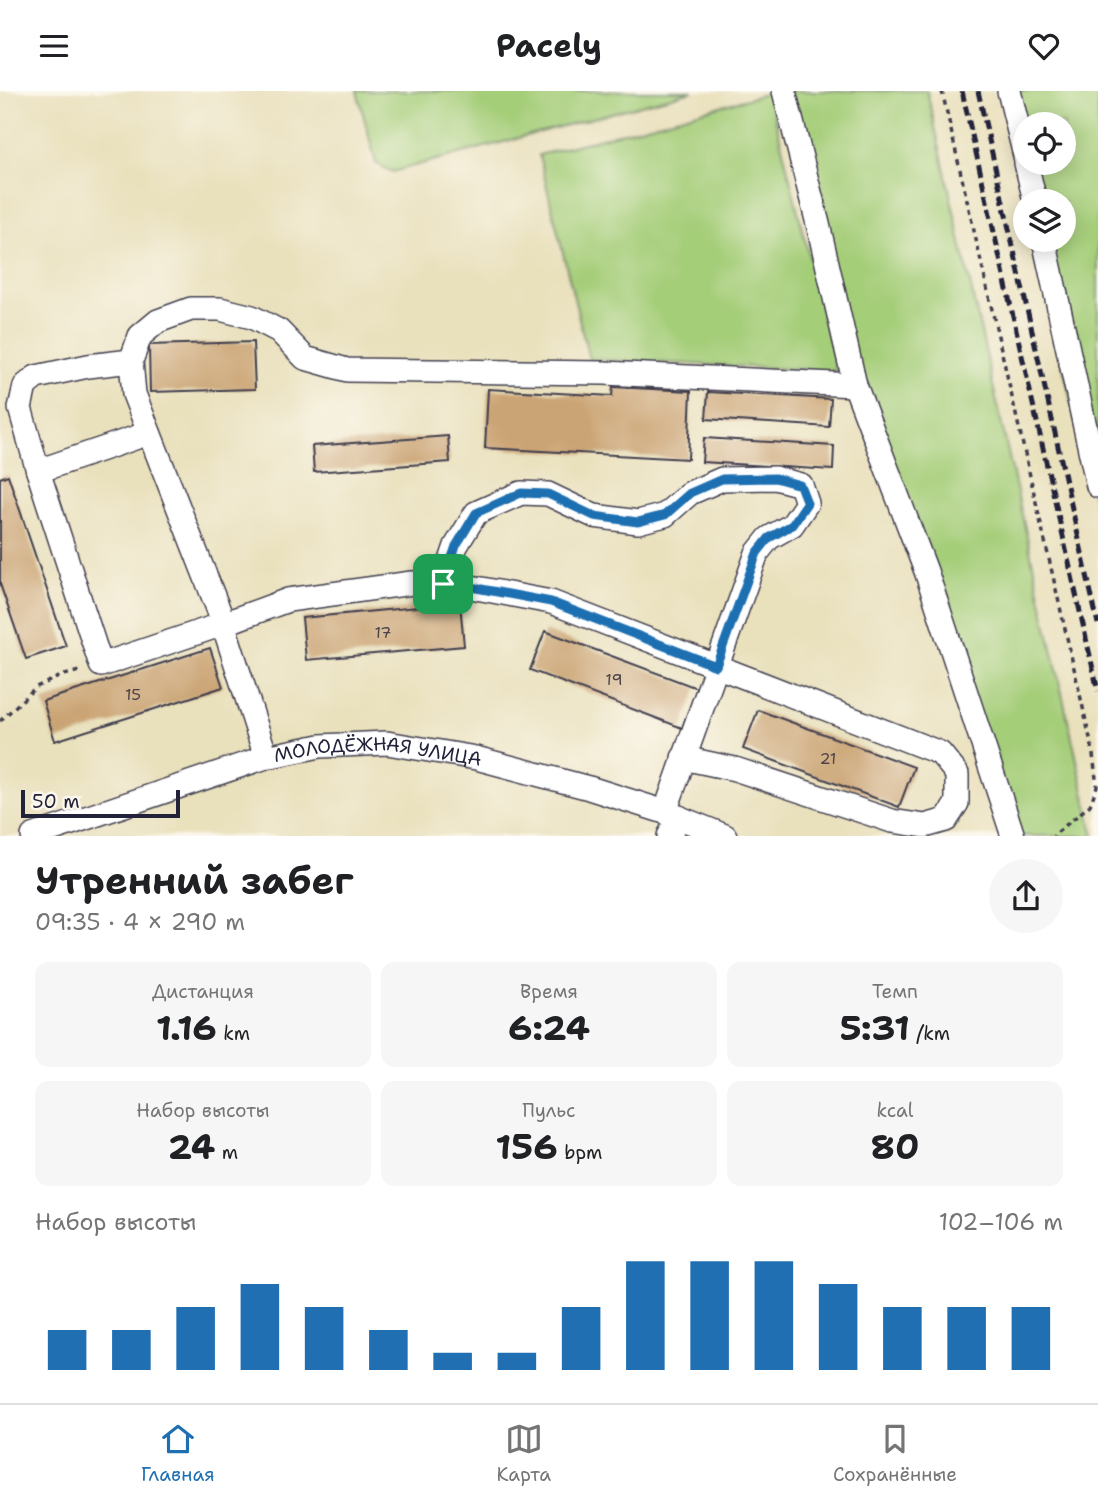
<!DOCTYPE html>
<html lang="ru">
<head>
<meta charset="utf-8">
<style>
  :root { --surface:#fff; --page:#f6f6f6; --text:#202124; --muted:#757577; --line:#e0e0e0; --accent:#1f6fb2 }
  body { margin:0; font-family:"Shantell Sans",sans-serif; background:var(--page); color:var(--text); height:100vh; display:flex; flex-direction:column; font-size:26px; white-space:nowrap }
  * { box-sizing:border-box; margin:0 }
  p { font-size:23px; color:var(--muted) }
  .icon { flex:none; width:38px; height:38px; fill:none; stroke:currentColor; stroke-width:2; stroke-linecap:round; stroke-linejoin:round }
  .map { position:relative; height:745px; overflow:hidden }
  .sheet { display:flex; flex-direction:column; background:var(--surface); flex:1 }
  .sheet>* { flex:none }
  .controls { position:absolute; left:1013px; top:21px; display:grid; gap:14px }
  .controls a { display:grid; place-items:center; width:63px; height:63px; border-radius:50%; background:var(--surface); box-shadow:0 4px 18px #0003; font-size:35px }
  .scale { position:absolute; left:21px; bottom:18px; width:159px; box-sizing:border-box; padding-left:7px; border:4px solid #22223b; border-top:0; font-size:19px; line-height:24px; white-space:nowrap; color:#22223b; -webkit-text-stroke:5px #fbf7ec; paint-order:stroke }
  .pin { position:absolute; display:grid; place-items:center; width:60px; height:60px; color:#fff; margin:-30px; border-radius:14px; box-shadow:0 4px 10px #0006 }
  .round { display:grid; place-items:center; flex:none; width:74px; height:74px; border-radius:37px; background:var(--page) }
  .overview { display:flex; align-items:center; justify-content:space-between; height:119px; padding:0 35px }
  h1 { font-size:38px; font-weight:700; line-height:52px }
  .stats { display:grid; grid-template-columns:repeat(3,1fr); gap:10px; height:119px; padding:7px 35px }
  .stats div { display:grid; align-content:center; border-radius:14px; background:var(--page); text-align:center }
  .stats b { font-size:35px; font-weight:700 }
  .stats small { font-size:19px; font-weight:400 }
  .stats p { font-size:19px }
  .chart { height:196px; padding:14px 35px }
  .chart p { display:flex; justify-content:space-between }
  .chart svg { width:100%; height:126px; margin-top:7px; stroke:var(--accent); stroke-width:6 }
  header { display:flex; justify-content:space-between; align-items:center; height:91px; padding:0 35px; background:var(--surface); font-size:32px; font-weight:700 }
  .tabs { display:flex; justify-content:space-around; align-items:center; height:98px; border-top:2px solid var(--line); background:var(--surface); font-size:19px; color:var(--muted) }
  .tabs a { display:grid; justify-items:center; gap:4px }
  .tabs .on { color:var(--accent) }
  .map>svg:first-child { display:block }
</style>
</head>
<body>
<header><svg class="icon" aria-label="menu" viewBox="0 0 24 24"><path d="M4 6h16M4 12h16M4 18h16"/></svg>Pacely<svg class="icon" aria-label="heart" viewBox="0 0 24 24"><path d="M12 20l-8-8c-3-5 5-10 8-4 3-6 11-1 8 4z"/></svg></header>
<div class="map">
<svg width="1098" height="745" viewBox="0 0 1098 745">
  <rect width="100%" height="100%" fill="#fbf7ec"/>
  <filter id="ink" filterUnits="userSpaceOnUse"><feTurbulence type="fractalNoise" baseFrequency=".0143" numOctaves="2"/><feDisplacementMap in="SourceGraphic" scale="14" xChannelSelector="R" yChannelSelector="G"/><feConvolveMatrix kernelMatrix="1 2 1 2 8 2 1 2 1" color-interpolation-filters="sRGB"/></filter>
  <filter id="wash" filterUnits="userSpaceOnUse"><feTurbulence type="fractalNoise" baseFrequency=".00686" numOctaves="4" result="noise"/><feDisplacementMap in="SourceGraphic" scale="28" xChannelSelector="R" yChannelSelector="G"/><feGaussianBlur stdDeviation="1.57" result="paint"/><feColorMatrix in="noise" values="0 0 0 0 0 0 0 0 0 0 0 0 0 0 0 0 0 1.4 0 .05"/><feComposite in="paint" operator="in"/></filter>
  <g filter="url(#wash)">
    <rect width="100%" height="100%" fill="#e9e0bc"/>
    <!-- green -->
    <path fill="#a5ce79" stroke="#64785a" stroke-width="2" fill-rule="evenodd" d="M357,0H693L392,81L376,72Z
      M784,0H927L1094,745H1018L855,294Z
      M1000,0H1098V428L1034,149H1064V110H1026ZM1026,33H1064V72H1026Z
      M769,2L837,280L589,268L539,64Z"/>
    <g id="blocks">
      <!-- building -->
      <path fill="#cba475" d="M253,251L255,298L150,301L149,254Z
        M613,296L691,300L688,368L485,357L488,298L612,305Z
        M708,301L831,308L829,336L706,328Z
        M448,345L450,371L314,381L312,355Z
        M704,347L834,355L833,379L702,371Z
        M8,384L66,555L26,568L0,493V387Z
        M460,512L464,555L306,569L302,527Z
        M545,540L697,597L682,637L530,579Z
        M210,557L223,596L55,650L43,610Z
        M758,619L914,676L899,716L743,658Z"/>
    </g>
  </g>
  <g filter="url(#ink)">
    <use href="#blocks" fill-opacity="0" stroke="#403e4e" stroke-width="2"/>
    <g fill="none" stroke-linecap="round" stroke-linejoin="round">
      <!-- minor casing -->
      <g stroke="#403e4e" stroke-width="26">
        <g id="minor">
          <path d="M784,0L818,133L855,294L926,480L1013,745"/>
          <path d="M1009,0L1026,69"/>
          <path d="M1026,72L1035,110"/>
          <path d="M1044,149L1098,395"/>
          <path d="M149,342L38,380L101,574L223,533L288,509L412,492L455,493L551,511L940,662L957,683V712L946,729L925,735L892,730L735,678L683,667"/>
          <path d="M38,380L20,317L25,295L36,286L88,275L131,270"/>
          <path d="M443,493L456,455L476,422L521,402L548,403L594,425L638,431L665,424L690,402L722,388L775,387L801,394L807,412L792,434L769,447L757,462L665,721"/>
          <path d="M266,666L219,520L134,303L131,270L140,245L158,230L191,218H220L252,226L279,240L305,267L347,279L604,282L855,294"/>
          <path id="s1" d="M33,745L266,666L320,655L387,652L476,667L589,697L665,721L725,745"/>
          <path d="M669,745L679,726"/>
        </g>
      </g>
      <!-- path -->
      <path stroke="#403e4e" stroke-width="3.5" stroke-dasharray="5 5" stroke-linecap="butt" d="M942,0L1092,656L1097,695L1090,714L1053,745
        M0,630L36,596L61,585L79,580"/>
      <!-- minor -->
      <use href="#minor" stroke="#fff" stroke-width="23"/>
      <!-- rail -->
      <path stroke="#22223b" stroke-width="5" stroke-dasharray="10 5" stroke-linecap="butt" d="M962,0L1098,600
        M978,0L1098,533"/>
    </g>
  </g>
  <g fill="none" stroke-linecap="round" stroke-linejoin="round" filter="url(#ink)">
    <!-- route casing -->
    <g stroke="#fff" stroke-width="14">
      <path id="route" d="M775,387L800,394L807,412L792,434L769,447L757,462L716,575L551,511L455,493H443L456,455L476,422L521,402L548,403L594,425L638,431L665,424L690,402L722,388Z"/>
    </g>
    <!-- route -->
    <use href="#route" stroke="#1f6fb2" stroke-width="9"/>
  </g>
  <g text-anchor="middle" stroke-width="6" stroke-linejoin="round" paint-order="stroke">
    <!-- number labels -->
    <g font-size="16" fill="#4c424a">
      <text x="383" y="547">17</text>
      <text x="614" y="594">19</text>
      <text x="133" y="609">15</text>
      <text x="828" y="673">21</text>
    </g>
    <!-- street labels -->
    <g font-size="19" fill="#22223b" stroke="#fbf7ec">
      <text dy="7" stroke="none"><textPath href="#s1" startOffset="359">МОЛОДЁЖНАЯ УЛИЦА</textPath></text>
    </g>
  </g>
</svg>
<div class="controls">
<a><svg class="icon" aria-label="locate" viewBox="0 0 24 24"><circle cx="12" cy="12" r="6"/><path d="M12 2v4M12 18v4M2 12h4M18 12h4"/></svg></a>
<a><svg class="icon" aria-label="layers" viewBox="0 0 24 24"><path d="M12 4l9 5-9 5-9-5zM3 14l9 5 9-5"/></svg></a>
</div>
<div class="scale">50 m</div>
<div class="pin" style="left:443px;top:493px;background:#1e9e55"><svg class="icon" aria-label="arrive" viewBox="0 0 24 24"><path d="M6 21V4h12l-3 4 3 4H6"/></svg></div>
</div>
<section class="sheet">
<div class="overview"><div><h1>Утренний забег</h1><p>09:35 · 4 × 290 m</p></div><a class="round"><svg class="icon" aria-label="share" viewBox="0 0 24 24"><path d="M12 15V3M7 8l5-5 5 5M5 13v7h14v-7"/></svg></a></div>
<div class="stats">
<div><p>Дистанция</p><b>1.16<small> km</small></b></div>
<div><p>Время</p><b>6:24</b></div>
<div><p>Темп</p><b>5:31<small> /km</small></b></div>
</div>
<div class="stats">
<div><p>Набор высоты</p><b>24<small> m</small></b></div>
<div><p>Пульс</p><b>156<small> bpm</small></b></div>
<div><p>kcal</p><b>80</b></div>
</div>
<div class="chart"><p><span>Набор высоты</span>102–106 m</p>
<svg viewBox="0 0 160 44" preserveAspectRatio="none"><path d="M5 44V30M15 44V30M25 44V22M35 44V14M45 44V22M55 44V30M65 44V38M75 44V38M85 44V22M95 44V6M105 44V6M115 44V6M125 44V14M135 44V22M145 44V22M155 44V22"/></svg>
</div>
</section>
<nav class="tabs">
<a class="on"><svg class="icon" aria-label="home" viewBox="0 0 24 24"><path d="M3 11l9-7 9 7M6 9v11h12V9"/></svg>Главная</a>
<a><svg class="icon" aria-label="map" viewBox="0 0 24 24"><path d="M3 6l6-2 6 2 6-2v14l-6 2-6-2-6 2zM9 4v14M15 6v14"/></svg>Карта</a>
<a><svg class="icon" aria-label="saved" viewBox="0 0 24 24"><path d="M7 4h10v16l-5-4-5 4z"/></svg>Сохранённые</a>
</nav>
</body>
</html>
